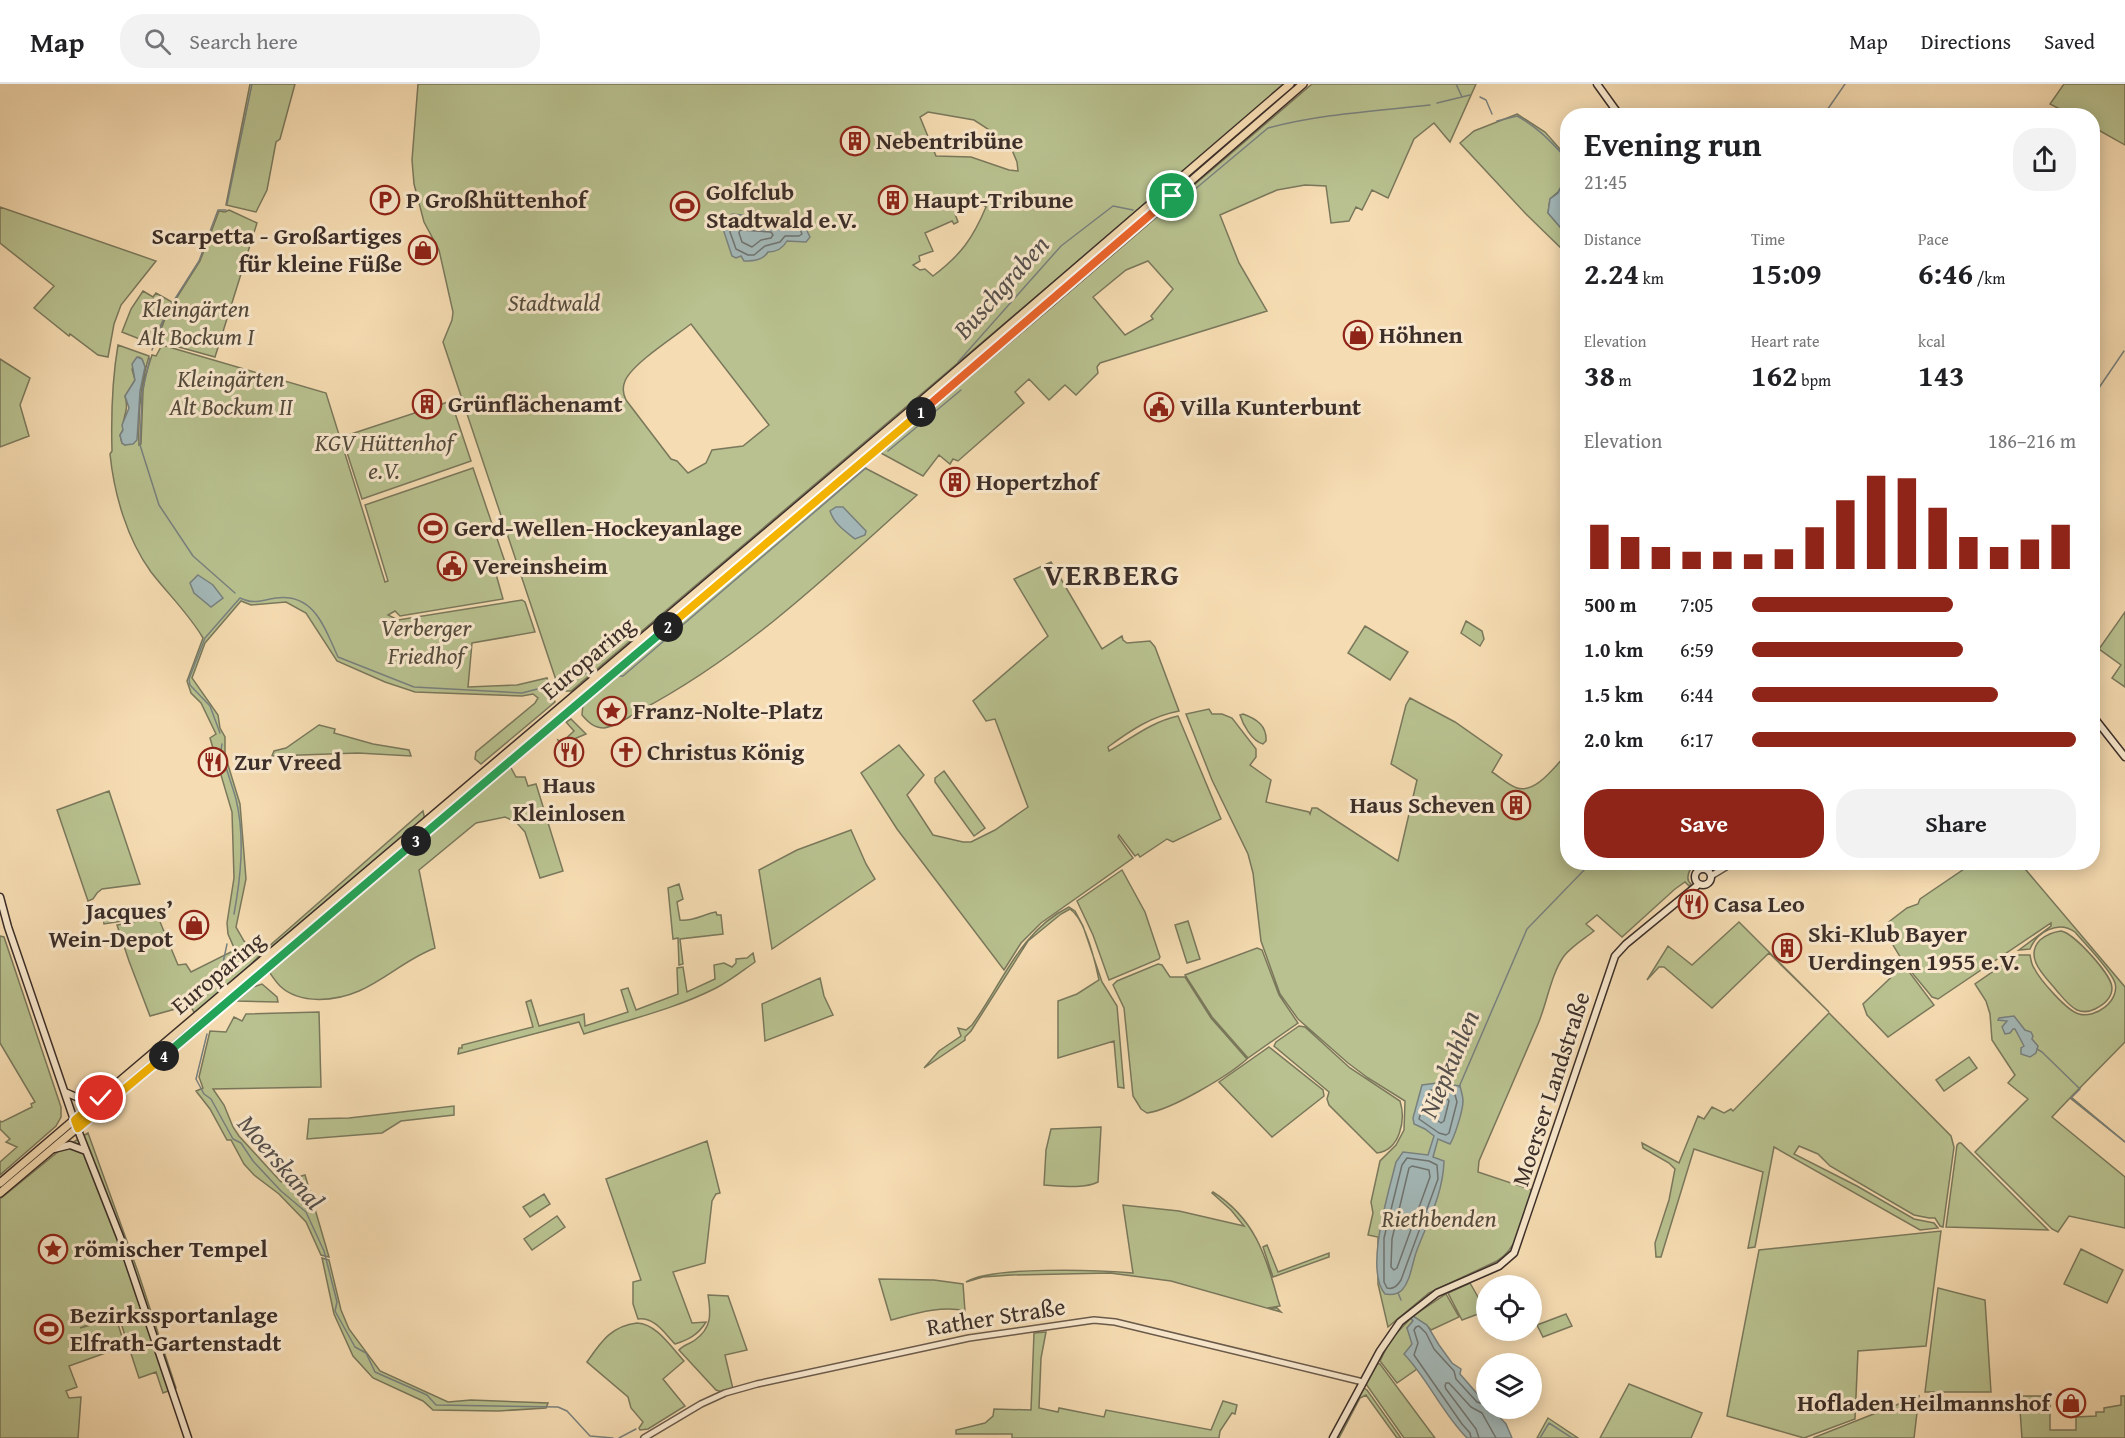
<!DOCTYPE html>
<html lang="en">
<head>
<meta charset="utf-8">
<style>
  :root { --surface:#fff; --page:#f2f2f2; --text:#202124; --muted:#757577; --line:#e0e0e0; --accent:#8f2418 }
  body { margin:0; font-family:"Gentium Book Plus",serif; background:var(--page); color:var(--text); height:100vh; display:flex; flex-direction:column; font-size:22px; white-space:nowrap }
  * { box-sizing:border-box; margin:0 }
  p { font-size:20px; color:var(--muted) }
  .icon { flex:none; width:33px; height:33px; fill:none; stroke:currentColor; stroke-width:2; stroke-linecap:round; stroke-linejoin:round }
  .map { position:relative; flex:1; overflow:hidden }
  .details { position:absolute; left:1560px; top:24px; width:540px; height:762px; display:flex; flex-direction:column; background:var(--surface); border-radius:24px; box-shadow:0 3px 15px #0003 }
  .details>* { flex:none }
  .tools { position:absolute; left:1476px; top:1191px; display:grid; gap:12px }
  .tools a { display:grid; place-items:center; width:66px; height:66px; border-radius:50%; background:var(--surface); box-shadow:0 3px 15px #0003; font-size:30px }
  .pin { position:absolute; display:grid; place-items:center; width:51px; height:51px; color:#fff; margin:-26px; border:3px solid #fff; border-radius:50%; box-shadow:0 2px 6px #0007 }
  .km { position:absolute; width:30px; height:30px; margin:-15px; border-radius:50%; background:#222; color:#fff; font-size:16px; line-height:30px; text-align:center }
  .round { display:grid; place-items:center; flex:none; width:63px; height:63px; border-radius:24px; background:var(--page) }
  .head { display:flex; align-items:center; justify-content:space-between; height:102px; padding:0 24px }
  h1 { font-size:33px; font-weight:700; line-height:45px }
  .metrics { display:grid; grid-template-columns:repeat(3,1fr); gap:9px; height:102px; padding:6px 24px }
  .metrics div { display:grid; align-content:center }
  .metrics b { font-size:30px; font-weight:700 }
  .metrics small { font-size:16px; font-weight:400 }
  .metrics p { font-size:16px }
  .chart { height:168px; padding:12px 24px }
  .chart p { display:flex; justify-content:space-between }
  .chart svg { width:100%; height:108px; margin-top:6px; stroke:var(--accent); stroke-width:6 }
  .cta { display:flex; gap:12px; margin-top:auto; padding:12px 24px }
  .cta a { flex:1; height:69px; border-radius:24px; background:var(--accent); color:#fff; font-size:24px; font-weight:700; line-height:69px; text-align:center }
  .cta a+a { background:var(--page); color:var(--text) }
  ul { padding:0 24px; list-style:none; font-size:20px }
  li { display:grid; grid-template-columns:96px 72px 1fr; align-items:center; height:45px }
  li i { height:15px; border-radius:8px; background:var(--accent) }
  header { display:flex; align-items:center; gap:36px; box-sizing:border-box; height:84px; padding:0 30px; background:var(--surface); border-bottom:2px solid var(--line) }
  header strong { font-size:28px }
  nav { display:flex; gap:33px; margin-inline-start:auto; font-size:21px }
  .search { width:420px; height:54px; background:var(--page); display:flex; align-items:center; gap:15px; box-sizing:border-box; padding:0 21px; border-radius:24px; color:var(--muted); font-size:22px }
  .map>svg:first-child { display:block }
</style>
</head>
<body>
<header>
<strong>Map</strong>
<div class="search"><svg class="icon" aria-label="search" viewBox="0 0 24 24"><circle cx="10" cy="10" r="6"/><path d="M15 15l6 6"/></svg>Search here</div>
<nav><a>Map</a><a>Directions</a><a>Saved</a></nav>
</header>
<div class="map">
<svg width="2125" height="1354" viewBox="0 0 2125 1354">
  <rect width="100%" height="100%" fill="#f6dcb2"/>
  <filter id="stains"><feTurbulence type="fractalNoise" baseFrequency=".00333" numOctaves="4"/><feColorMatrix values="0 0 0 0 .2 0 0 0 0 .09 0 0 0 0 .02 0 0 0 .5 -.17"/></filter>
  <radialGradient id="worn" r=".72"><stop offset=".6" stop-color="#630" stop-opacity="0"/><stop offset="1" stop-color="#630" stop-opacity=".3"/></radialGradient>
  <!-- green -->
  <path fill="#b8c18f" stroke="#7a785c" stroke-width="1.5" fill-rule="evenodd" d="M250,0H295L280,55L276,58L267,106L256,128L226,121Z
    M418,0H1287L571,607H565L558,602L443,258L452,236L453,228L439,166L424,138L414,100L412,76ZM928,28L974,36L988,45L1012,66L1017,78L1018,87L1009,86L971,73L936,72L920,33ZM979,118L986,123C973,154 961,171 933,192L925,185L920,186L913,181L920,177L919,172L933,167L925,149L952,137L954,140L958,138L955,130ZM691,240L769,341L743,362L712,366L706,379L688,389L677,377L671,375L626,316C623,310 622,304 625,297C632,280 674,253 691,240Z
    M1312,0H1476L1450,58L1434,39L1414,55L1388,114L1372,106L1362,126L1356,123L1349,137L1331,139L1326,102L1305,101L1277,106L1220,131L1239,179L1267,227L1100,279L1097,283L1098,289L1076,311L1065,301L1049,316L1029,295L1015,308L1024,319L958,377L953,375L950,380L939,371L923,392L881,369ZM1148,177L1173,205L1151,232L1153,235L1125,251L1093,213L1126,186Z
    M2064,0H2125V61L2093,43L2092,32L2071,31L2050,20Z
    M1517,30L1545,48L1567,73V102L1562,101L1558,108L1550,115L1548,129L1567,151V170L1526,130L1460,59L1474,47Z
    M0,123L156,177L121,221L114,240L108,273L98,271L70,250L69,252L34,224L54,202L0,159Z
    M229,126L257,139L215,273L157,257L167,229L200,177L219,127L225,128Z
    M143,207L153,213L156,209L172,218L157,249L147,258L122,248L131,225Z
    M118,261L149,272C140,301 138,331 139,361L141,360L143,307L145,293L152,271L156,272L162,261L326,309L385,498L388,497L365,421L473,384L506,481L494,483L503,515L400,532L395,527L388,531L398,536L522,516L525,518L535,548L472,559L468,603L517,601L547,594L555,618L481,680L475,675L476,668L535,619L538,614L533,610L522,612L415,608L385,598L337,577L306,529L286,518L251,521L241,517L205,559L192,594L218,631L220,644L225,653V671L240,720L246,795L236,843L244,857L259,871L423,727L428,750L510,682L516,693H525L528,702L536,700L563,787L540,794L525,748L516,738L505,733L476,739L419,786L435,864C408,874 386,895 359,907C336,917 300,921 280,902C271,893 266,882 259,872L243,889L195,930L190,921L150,932L129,877L117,841L158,833L178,881L186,880L191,888L235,866L228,850L227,839L234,794L232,728L210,654L216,650L201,619L191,609L187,597L203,554C189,530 168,510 151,488C127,455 114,410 110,370L112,367C111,331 112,296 118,261ZM139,273L142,275L145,283L125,361L122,359L120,351L123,346C121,333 130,329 125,312L135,296L132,285Z
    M0,275L30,294L20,321L29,352L0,363Z
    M451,317L471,377L362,415L342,353Z
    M865,384L917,411C831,489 745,571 641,626C633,631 613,643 604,644C594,644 588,638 582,631L583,620L735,491Z
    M1051,478L1102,565L1122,552L1123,556L1127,559L1150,557L1155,563L1179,627C1152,632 1131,646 1108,663L1109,667C1132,654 1151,638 1178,632L1221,735L1173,758L1167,755L1140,773L1138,770L1135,772L1119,751L1118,753L1133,774L1041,839L1021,859L1004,886L897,745L861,689L899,661L924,691L907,711L933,751L963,758H971L995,746L1028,723L995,635L986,637L973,617L1048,552L1014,495Z
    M2125,528V603L2112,594L2121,581L2099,565Z
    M1466,537L1482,547L1484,555L1480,562L1461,549Z
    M1365,542L1408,568L1390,596L1348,569Z
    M1410,614L1455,638L1502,671L1492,688C1500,693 1508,701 1517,704C1536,710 1555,682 1567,670L1568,778L1695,779C1690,785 1684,794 1691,800L1689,802L1685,798L1675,805L1622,853L1597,831L1586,840L1594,847C1584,855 1572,862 1564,872C1551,890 1547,919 1538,940L1479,1077L1478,1088L1532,1106C1524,1131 1520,1163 1497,1177L1429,1209L1388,1243L1378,1200V1153L1368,1151L1373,1129L1371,1118L1380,1077L1396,1061L1404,1046L1405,1017L1368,994L1348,979L1298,935L1280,910L1261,857L1253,789L1248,770L1212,696L1186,630L1209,625L1212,630H1222L1232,634L1256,665V673L1250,681L1271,696L1266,718L1309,728L1310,730L1312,724H1317L1398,777L1417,696L1391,680L1406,621Z
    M1243,630C1257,635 1267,642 1266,657L1263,660C1252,657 1243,641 1240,631Z
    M571,635L586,650L560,661L558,656L562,658L574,647L566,638Z
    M319,641L335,645L334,649L373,660L409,666L411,672L358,669L272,672L274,667L286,664Z
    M944,687L985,744L974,752L935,698V694Z
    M109,707L140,800L102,805L97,809L93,815L88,817L57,726Z
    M851,746L866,780L875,795L772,865L759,786L797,766Z
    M1973,779H2020L2125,903V958L2071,1013L2125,1058L2070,1014L2052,1033L2125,1093V1144L2069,1132L2058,1148L2052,1145L1975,1068L2028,1015L2008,999L2015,991L1992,956L1990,930L1986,917L1975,900L2017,871H2030C2031,875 2031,880 2034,884C2040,896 2067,927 2079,930C2095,935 2120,917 2115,899C2111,886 2085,860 2075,848C2058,836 2037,848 2030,865L2019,866L2051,842V839L1938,915L1932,913C1917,894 1888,864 1886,840L1907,824L1918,820L1920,815Z
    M1122,786L1145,828L1160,873L1159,875L1109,896L1093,851L1077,817Z
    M679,800L683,815L677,818L680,836C692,838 704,830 716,828L717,831H721L723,850L680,855L683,880L679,881L678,854L673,855L668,804Z
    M1069,823L1075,827L1083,842L1102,898L1117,922L1124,1004L1118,1003L1114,957L1058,974V917L1077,910L1099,896C1095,877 1086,836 1070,825L1061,830L1028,857L971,947L965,953V956L924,984L939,967L961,952L958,944L966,946L972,941C1002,900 1020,847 1069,823Z
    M126,824L129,836L104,840L102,828Z
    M1188,837L1200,875L1187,879L1175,841Z
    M1739,838L1829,928L1769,869L1712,924L1664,883H1659L1647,896L1668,862L1692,881Z
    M2061,847C2074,849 2112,891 2112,904C2112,914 2103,921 2095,925C2089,928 2084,929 2077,926C2069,922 2063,914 2057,907C2046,893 2023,874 2040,856C2046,851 2053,848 2061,847Z
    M0,852L4,853L61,1023V1033L56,1042L0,1091V1078L17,1063L6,1058L10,1055L0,1045V1037L2,1038L32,1023L31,1020L35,1018L0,959Z
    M1257,864L1262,866L1279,911L1298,939L1248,974L1212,933L1185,891Z
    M753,869L755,878C742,887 730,897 716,904C675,925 627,936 584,950L579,938L458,970L459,964H462V961L533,943L526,918L531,916L539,942L584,930L585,942L628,928L621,906L628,904L636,926L678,910L677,884L683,883L687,908L715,895L714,881L724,879L732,883L736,879V875L747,874Z
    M1158,880L1162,881L1170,893H1185L1211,934L1247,975C1228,992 1171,1026 1147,1029L1141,1025L1133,1012L1124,924L1113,901L1117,897Z
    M1904,881L1934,921L1888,953L1867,931L1863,920Z
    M820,894L824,912L833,931L765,957L762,920Z
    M262,900L277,913L278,918L237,917L253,903Z
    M319,928L321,1003L213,1005L224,1021L233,1043L239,1052L281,1098L305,1091L329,1173L321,1171L306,1138L279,1110L254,1091L244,1080L231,1056H227L210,1025L196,1007L203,1004L199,993L210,947L226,948L234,933L242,937L246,930Z
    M1829,929L1951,1052L1954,1063L1943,1143L1940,1142L1935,1134H1929L1914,1131L1830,1082L1818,1070L1799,1062L1794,1070L1857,1102L1914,1135L1934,1139L1938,1144L1920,1146L1774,1063L1755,1163L1748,1164L1763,1088L1694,1065L1661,1173H1656L1655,1159L1669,1116L1675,1085L1669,1079L1643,1064L1642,1059L1679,1079L1698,1032L1704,1035L1712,1023L1724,1029L1731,1025L1733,1027Z
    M1299,942L1305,943L1350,984L1400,1017C1406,1036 1400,1066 1377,1069L1329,1021L1327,1015L1329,1008L1274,962L1276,958Z
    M1269,963L1323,1006L1324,1012L1272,1053L1219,998Z
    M1969,973L1977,984L1944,1007L1936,996Z
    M454,1022V1031L401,1037L382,1049L307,1055L309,1035L349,1034Z
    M1101,1043L1098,1098C1085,1105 1060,1102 1044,1101L1046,1066L1051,1045Z
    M88,1049L138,1188L176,1304L163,1309L156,1288L139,1294L118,1230L80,1244L116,1234L125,1262L69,1282L77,1303L66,1307L69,1314L81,1313L78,1354H0V1115L59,1067Z
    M707,1057L720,1109L716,1110L712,1117L705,1179L673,1188L692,1239L706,1238C698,1251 688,1256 675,1260C665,1250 655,1233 638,1235L633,1220V1198L641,1196L606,1095Z
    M1959,1059H1961L2048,1146L1946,1143L1957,1061Z
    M1213,1108C1254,1134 1266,1171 1278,1216L1280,1222L1268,1224H1277L1281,1228L1171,1197L1110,1189L1011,1191L983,1193L966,1198C991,1182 1099,1186 1133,1189L1123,1121L1179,1127L1244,1142L1231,1126L1212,1109Z
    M544,1110L550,1120L530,1133L523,1123Z
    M557,1132L565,1143L532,1166L524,1155Z
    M1941,1147L1926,1262L1858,1267L1855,1335L1804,1354L1727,1332L1759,1166Z
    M1267,1161L1278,1188L1329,1169V1173L1273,1193L1263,1163Z
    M2081,1165L2123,1186L2107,1219L2064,1200Z
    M322,1174L329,1176L341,1226L349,1245L380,1287L448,1318L471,1316L548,1319L546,1324L498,1327L433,1326L423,1317L373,1294L353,1272L334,1230Z
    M879,1195L934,1196L963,1200L965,1227C942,1221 914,1230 891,1236Z
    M1470,1199L1486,1227L1462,1236L1448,1209Z
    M1938,1204L1985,1216L1991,1308H1925Z
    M1446,1210L1459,1233L1431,1246C1426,1239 1417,1239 1413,1232Z
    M708,1211L728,1212L747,1266L725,1271L733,1305L722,1308L716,1306L679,1266C683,1261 690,1260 695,1256C712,1244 711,1230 708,1211Z
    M1566,1230L1572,1242L1543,1253L1537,1241Z
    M1411,1234L1413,1237L1407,1244L1413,1258V1279L1417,1285L1397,1299L1380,1277L1391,1255Z
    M637,1239C657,1240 671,1263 684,1277L663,1295L685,1322L648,1345L640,1346L639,1344L643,1338L631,1324L628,1313L587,1278C601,1258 611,1242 637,1239Z
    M1046,1248L1041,1274L1039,1324L1058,1328L1059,1324L1104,1333L1106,1326L1211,1346L1223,1317L1237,1321L1235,1330L1232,1329L1220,1347L1219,1354H1012V1350H956V1346L985,1339L993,1332L994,1325L1031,1326L1034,1249Z
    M1378,1279L1380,1280L1435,1354H1404L1366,1300Z
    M1629,1300L1702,1329L1691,1354H1600Z
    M1364,1304L1367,1306L1401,1354H1397L1366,1311L1360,1314L1339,1354H1336Z
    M1919,1312L1914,1354H1813Z
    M2019,1312H2050V1346H2076V1333L2096,1332V1328H2104V1324L2121,1321V1312H2125V1354H2022Z
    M1548,1334L1578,1354H1537Z"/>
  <!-- water -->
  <path fill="#a3b8b8" stroke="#79817f" stroke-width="1.5" d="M1562,101L1567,102V151L1548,129L1550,115L1558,109Z
    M732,130L802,137L810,153L806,158L787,157C783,164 776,168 768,168C763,176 754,177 744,177L741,172L736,174L732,172L724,148V138Z
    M137,273L142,275L145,283L140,307L137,356L133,360L125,361L122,359L120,351L123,346L122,341L129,324L125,312L135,296L132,280Z
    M836,423H843L866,447L865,451L855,455C845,447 834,440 830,427Z
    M198,491L213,501L223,514L211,523L194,509L190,499Z
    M2014,932L2025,946L2031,948L2033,952L2032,955L2038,962L2036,969L2030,973L2021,970V964L2024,962L2015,945H2013L2010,949L2005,950L2002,943L2007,937L1998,936L1999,934Z
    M1437,999L1460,1002C1461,1007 1463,1012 1463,1017C1463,1026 1455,1052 1450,1060L1438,1055L1433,1073L1444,1077C1443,1110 1428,1137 1417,1166C1412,1179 1411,1196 1402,1206C1397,1211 1391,1211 1385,1210C1364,1186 1389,1107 1396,1078L1403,1068L1428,1071L1434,1052L1425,1045L1414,1040L1413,1034L1422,1001Z
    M1413,1232L1427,1241L1439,1261L1452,1279L1461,1285L1460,1290L1481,1314L1486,1316V1324L1495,1325L1496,1329L1506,1340L1512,1354H1467C1442,1329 1428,1295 1404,1270L1412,1260L1407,1244L1413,1237L1411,1234Z"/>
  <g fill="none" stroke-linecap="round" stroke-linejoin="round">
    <!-- shore -->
    <path stroke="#6f7370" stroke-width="1.5" d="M734,137L793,141L799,143L802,150L799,152H785L780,158L765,162L754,171H748L736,165L730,148V140Z
      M740,146L771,148L773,151L771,154L761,156L752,163L742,158L739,149Z
      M1438,1005L1454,1007L1457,1018L1449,1049L1446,1051L1439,1049L1419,1035L1427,1007Z
      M1437,1012L1447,1014L1449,1017L1444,1037L1441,1039L1428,1030L1433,1014Z
      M1407,1074L1429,1077L1437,1081L1438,1095L1401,1196C1398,1201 1394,1206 1387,1204L1384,1198V1154L1402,1081Z
      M1412,1082L1429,1086L1430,1093L1397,1184L1394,1186L1391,1183L1392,1155L1409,1084Z
      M1471,1354L1470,1349L1462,1340L1414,1271L1418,1259L1414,1246L1416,1243L1419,1242L1426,1249L1434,1265L1454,1287L1456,1295L1477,1318L1486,1321
      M1479,1354L1476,1345L1446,1305L1445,1302L1446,1299H1449L1471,1323L1482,1329L1496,1354"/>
    <!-- stream -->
    <path stroke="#79817f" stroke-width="1.5" d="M1456,0L1462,13
      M1480,13L1486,16L1492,30
      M1437,19L1470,11
      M1823,32L1845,0
      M1497,37L1517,32C1538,43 1552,59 1568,76
      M227,120L252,0
      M1163,132L1268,44C1320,30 1376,27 1430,21
      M152,266L166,229L199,177L218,126H226
      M150,274L142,309L140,361L159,421L193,472L235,509
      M958,278L1061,162L1113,122L1133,126
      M2092,314L2124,267
      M888,367L961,306
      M619,592H623L866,384
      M565,598L594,586
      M220,649L210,622L190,601L189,595L205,554L240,514C255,521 261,516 276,514C315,509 325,545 338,573L414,603L522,609L549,602
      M222,660L221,666C225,682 231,698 236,715C245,753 241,792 234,830
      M221,888L227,860
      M207,950L196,995L204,1010L211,1015L233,1055L241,1059L253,1077L281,1107L306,1128L324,1167L337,1218L335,1227L355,1263L366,1269L375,1288L427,1311L436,1321L558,1323L567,1327L590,1352L613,1354
      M2037,965L2042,968L2080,1005L2071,1014L2125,1058
      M1459,1003L1527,845L1588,782
      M1398,1209L1401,1216
      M619,1354L636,1345
      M1540,1354L1549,1339L1572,1354"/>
    <!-- tertiary casing -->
    <g stroke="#6a5a4b" stroke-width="8">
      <path id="tertiary" d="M1711,792L1734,778
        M644,1354L701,1320L725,1309L757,1300L969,1254L1094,1236L1115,1238L1363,1298"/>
    </g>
    <!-- secondary casing -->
    <g stroke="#3b2e29" stroke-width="9">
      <path id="secondary" d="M1597,0L1620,32
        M2092,631L2125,673
        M1695 793a8 8 0 1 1 16 0a8 8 0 1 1-16 0Z
        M0,813L8,843L74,1036L120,1153L188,1354
        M65,1008L83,1016L100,1014
        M54,1065L70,1061L86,1067
        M1333,1354L1380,1267L1400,1238L1437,1209L1499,1182L1514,1169L1615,872L1626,860L1699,800"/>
    </g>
    <!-- primary casing -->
    <g stroke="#3b2e29" stroke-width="10">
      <path id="primary" d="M74,1036L905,331L1290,0
        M77,1044L1051,218L1303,0"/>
    </g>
    <!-- trunk casing -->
    <g stroke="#3b2e29" stroke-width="10">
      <path id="trunk" d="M0,1099L74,1036
        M0,1109L77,1044"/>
    </g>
    <!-- tertiary -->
    <use href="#tertiary" stroke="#f9e8cd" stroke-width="5"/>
    <!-- secondary -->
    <use href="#secondary" stroke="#f9e8cd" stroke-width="6"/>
    <!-- primary -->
    <use href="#primary" stroke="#f6dcb2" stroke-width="7"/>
    <!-- trunk -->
    <use href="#trunk" stroke="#f6dcb2" stroke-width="7"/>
  </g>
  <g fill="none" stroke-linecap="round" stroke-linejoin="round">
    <!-- split-1 casing -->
    <g stroke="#fff" stroke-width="12">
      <path id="split-1" d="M921,328L1172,112"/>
    </g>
    <!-- split-2 casing -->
    <g stroke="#fff" stroke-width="12">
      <path id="split-2" d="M668,543L921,328"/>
    </g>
    <!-- split-3 casing -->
    <g stroke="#fff" stroke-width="12">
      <path id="split-3" d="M416,757L668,543"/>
    </g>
    <!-- split-4 casing -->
    <g stroke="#fff" stroke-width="12">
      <path id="split-4" d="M164,972L416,757"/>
    </g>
    <!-- split-5 casing -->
    <g stroke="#fff" stroke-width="12">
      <path id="split-5" d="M101,1014L75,1036L78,1044L164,972"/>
    </g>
    <!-- split-1 -->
    <use href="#split-1" stroke="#f0652b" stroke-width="8"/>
    <!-- split-2 -->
    <use href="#split-2" stroke="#f5b400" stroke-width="8"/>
    <!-- split-3 -->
    <use href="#split-3" stroke="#22a559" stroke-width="8"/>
    <!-- split-4 -->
    <use href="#split-4" stroke="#22a559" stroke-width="8"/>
    <!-- split-5 -->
    <use href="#split-5" stroke="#f5b400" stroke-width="8"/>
  </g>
  <!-- icons -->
  <defs>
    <g id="building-ring" transform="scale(1.5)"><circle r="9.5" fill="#f9e8cd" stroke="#8f2418" stroke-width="1.5"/><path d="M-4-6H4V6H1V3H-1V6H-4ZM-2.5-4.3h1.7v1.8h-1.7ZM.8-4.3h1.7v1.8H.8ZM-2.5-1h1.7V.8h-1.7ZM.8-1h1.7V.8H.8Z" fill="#8f2418"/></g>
    <g id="parking-ring" transform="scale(1.5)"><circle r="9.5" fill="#f9e8cd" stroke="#8f2418" stroke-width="1.5"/><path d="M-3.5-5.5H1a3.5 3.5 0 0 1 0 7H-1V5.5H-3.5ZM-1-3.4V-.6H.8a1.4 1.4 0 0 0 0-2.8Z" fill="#8f2418"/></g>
    <g id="stadium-ring" transform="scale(1.5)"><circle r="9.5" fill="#f9e8cd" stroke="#8f2418" stroke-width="1.5"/><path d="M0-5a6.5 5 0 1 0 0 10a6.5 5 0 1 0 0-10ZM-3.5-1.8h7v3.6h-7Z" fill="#8f2418"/></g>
    <g id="shop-ring" transform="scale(1.5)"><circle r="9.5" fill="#f9e8cd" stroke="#8f2418" stroke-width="1.5"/><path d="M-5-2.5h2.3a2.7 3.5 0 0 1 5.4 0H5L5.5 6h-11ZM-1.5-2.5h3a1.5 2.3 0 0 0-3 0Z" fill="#8f2418"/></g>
    <g id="civic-ring" transform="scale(1.5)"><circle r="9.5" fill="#f9e8cd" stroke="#8f2418" stroke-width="1.5"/><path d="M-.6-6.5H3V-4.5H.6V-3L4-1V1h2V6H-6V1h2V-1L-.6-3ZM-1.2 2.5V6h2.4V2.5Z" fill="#8f2418"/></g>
    <g id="sight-ring" transform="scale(1.5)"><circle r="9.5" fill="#f9e8cd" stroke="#8f2418" stroke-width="1.5"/><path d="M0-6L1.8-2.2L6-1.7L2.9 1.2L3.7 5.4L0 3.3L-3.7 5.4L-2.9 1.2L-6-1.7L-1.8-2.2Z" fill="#8f2418"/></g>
    <g id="restaurant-ring" transform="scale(1.5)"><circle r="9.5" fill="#f9e8cd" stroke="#8f2418" stroke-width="1.5"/><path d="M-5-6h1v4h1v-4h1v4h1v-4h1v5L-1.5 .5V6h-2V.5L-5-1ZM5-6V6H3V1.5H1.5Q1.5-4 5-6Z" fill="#8f2418"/></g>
    <g id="church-ring" transform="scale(1.5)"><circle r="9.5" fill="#f9e8cd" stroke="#8f2418" stroke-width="1.5"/><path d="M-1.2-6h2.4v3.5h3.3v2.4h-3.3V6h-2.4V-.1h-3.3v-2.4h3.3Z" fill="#8f2418"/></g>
  </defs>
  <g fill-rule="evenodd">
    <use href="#building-ring" x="855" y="57"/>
    <use href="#parking-ring" x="385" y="116"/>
    <use href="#building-ring" x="893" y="116"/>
    <use href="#stadium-ring" x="685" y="122"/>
    <use href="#shop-ring" x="423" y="166"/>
    <use href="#shop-ring" x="1358" y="251"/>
    <use href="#building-ring" x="427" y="320"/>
    <use href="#civic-ring" x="1159" y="323"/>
    <use href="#building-ring" x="955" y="398"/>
    <use href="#stadium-ring" x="433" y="444"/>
    <use href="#civic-ring" x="452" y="482"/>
    <use href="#sight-ring" x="612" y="627"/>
    <use href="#restaurant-ring" x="569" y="668"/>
    <use href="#church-ring" x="626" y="668"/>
    <use href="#restaurant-ring" x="213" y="678"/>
    <use href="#building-ring" x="1516" y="721"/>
    <use href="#restaurant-ring" x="1693" y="820"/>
    <use href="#shop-ring" x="194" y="841"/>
    <use href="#building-ring" x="1787" y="864"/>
    <use href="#sight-ring" x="53" y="1165"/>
    <use href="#stadium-ring" x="49" y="1245"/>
    <use href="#shop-ring" x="2071" y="1319"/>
  </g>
  <g text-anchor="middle" stroke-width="6" stroke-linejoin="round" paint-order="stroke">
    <!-- poi labels -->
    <g font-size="24" font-weight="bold" fill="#3b2e29" stroke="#f9e8cd" text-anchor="start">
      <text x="876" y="65">Nebentribüne</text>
      <text x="706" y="116">Golfclub<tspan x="706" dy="28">Stadtwald e.V.</tspan></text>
      <text x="406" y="124">P Großhüttenhof</text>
      <text x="914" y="124">Haupt-Tribune</text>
      <text x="402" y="160" text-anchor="end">Scarpetta - Großartiges<tspan x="402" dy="28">für kleine Füße</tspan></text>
      <text x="1379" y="259">Höhnen</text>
      <text x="448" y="328">Grünflächenamt</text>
      <text x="1180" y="331">Villa Kunterbunt</text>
      <text x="976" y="406">Hopertzhof</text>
      <text x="454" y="452">Gerd-Wellen-Hockeyanlage</text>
      <text x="473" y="490">Vereinsheim</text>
      <text x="633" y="635">Franz-Nolte-Platz</text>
      <text x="647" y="676">Christus König</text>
      <text x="234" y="686">Zur Vreed</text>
      <text x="569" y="709" text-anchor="middle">Haus<tspan x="569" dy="28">Kleinlosen</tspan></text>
      <text x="1495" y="729" text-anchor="end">Haus Scheven</text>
      <text x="1714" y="828">Casa Leo</text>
      <text x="173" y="835" text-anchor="end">Jacques’<tspan x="173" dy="28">Wein-Depot</tspan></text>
      <text x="1808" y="858">Ski-Klub Bayer<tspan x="1808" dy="28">Uerdingen 1955 e.V.</tspan></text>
      <text x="74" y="1173">römischer Tempel</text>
      <text x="70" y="1239">Bezirkssportanlage<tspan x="70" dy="28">Elfrath-Gartenstadt</tspan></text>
      <text x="2050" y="1327" text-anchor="end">Hofladen Heilmannshof</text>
    </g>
    <!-- park labels -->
    <g font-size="24" font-style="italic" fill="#544b3d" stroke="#f9e8cd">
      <text x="554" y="227">Stadtwald</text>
      <text x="196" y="233">Kleingärten<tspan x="196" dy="28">Alt Bockum I</tspan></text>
      <text x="231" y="303">Kleingärten<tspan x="231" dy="28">Alt Bockum II</tspan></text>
      <text x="384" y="367">KGV Hüttenhof<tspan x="384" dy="28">e.V.</tspan></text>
      <text x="426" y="552">Verberger<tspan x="426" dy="28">Friedhof</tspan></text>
      <text x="1439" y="1143">Riethbenden</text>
    </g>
    <!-- street labels -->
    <g font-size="24" fill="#3b2e29" stroke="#f9e8cd">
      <text transform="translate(588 574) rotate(-40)" y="8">Europaring</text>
      <text transform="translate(218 889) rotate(-40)" y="8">Europaring</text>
      <text transform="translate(1551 1005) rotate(-72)" y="8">Moerser Landstraße</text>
      <text transform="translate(996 1233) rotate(-9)" y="8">Rather Straße</text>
    </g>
    <!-- water labels -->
    <g font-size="26" font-style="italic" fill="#55504d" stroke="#f9e8cd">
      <text transform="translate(1001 203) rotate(-48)" y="9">Buschgraben</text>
      <text transform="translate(1449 980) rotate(-67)" y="9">Niepkuhlen</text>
      <text transform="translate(281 1078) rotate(49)" y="9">Moerskanal</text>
    </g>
    <!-- district labels -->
    <g font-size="30" font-weight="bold" letter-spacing="1.5" fill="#3b2e29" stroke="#f9e8cd">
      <text x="1112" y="501">VERBERG</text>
    </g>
  </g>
  <rect width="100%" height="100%" filter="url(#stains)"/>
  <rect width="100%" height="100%" fill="url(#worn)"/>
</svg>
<div class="tools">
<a><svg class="icon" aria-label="locate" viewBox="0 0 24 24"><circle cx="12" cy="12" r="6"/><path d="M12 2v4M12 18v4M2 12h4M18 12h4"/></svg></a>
<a><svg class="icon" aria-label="layers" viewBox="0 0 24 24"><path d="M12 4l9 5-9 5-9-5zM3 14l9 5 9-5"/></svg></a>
</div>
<div class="pin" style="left:1172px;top:112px;background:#1e9e55"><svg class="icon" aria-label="arrive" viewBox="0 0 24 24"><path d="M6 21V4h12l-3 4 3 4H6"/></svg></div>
<div class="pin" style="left:101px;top:1014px;background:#d93025"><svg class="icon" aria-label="check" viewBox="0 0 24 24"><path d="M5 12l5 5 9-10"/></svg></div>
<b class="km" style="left:921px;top:328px">1</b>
<b class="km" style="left:668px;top:543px">2</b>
<b class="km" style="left:416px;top:757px">3</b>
<b class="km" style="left:164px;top:972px">4</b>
<section class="details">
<div class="head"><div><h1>Evening run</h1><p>21:45</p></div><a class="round"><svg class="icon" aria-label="share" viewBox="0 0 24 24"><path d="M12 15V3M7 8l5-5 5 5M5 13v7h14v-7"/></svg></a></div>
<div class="metrics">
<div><p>Distance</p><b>2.24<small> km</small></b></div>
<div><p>Time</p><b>15:09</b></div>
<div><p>Pace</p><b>6:46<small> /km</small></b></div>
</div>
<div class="metrics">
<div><p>Elevation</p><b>38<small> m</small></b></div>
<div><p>Heart rate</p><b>162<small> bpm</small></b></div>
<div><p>kcal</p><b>143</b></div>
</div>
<div class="chart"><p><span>Elevation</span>186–216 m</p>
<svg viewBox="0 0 160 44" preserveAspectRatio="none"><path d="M5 44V26M15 44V31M25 44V35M35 44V37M45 44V37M55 44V38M65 44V36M75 44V27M85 44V16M95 44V6M105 44V7M115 44V19M125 44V31M135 44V35M145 44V32M155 44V26"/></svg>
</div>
<ul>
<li><b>500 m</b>7:05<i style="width:62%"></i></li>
<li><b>1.0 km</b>6:59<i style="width:65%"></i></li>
<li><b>1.5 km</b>6:44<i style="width:76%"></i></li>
<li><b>2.0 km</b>6:17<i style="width:100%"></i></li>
</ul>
<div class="cta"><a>Save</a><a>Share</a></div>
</section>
</div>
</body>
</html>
